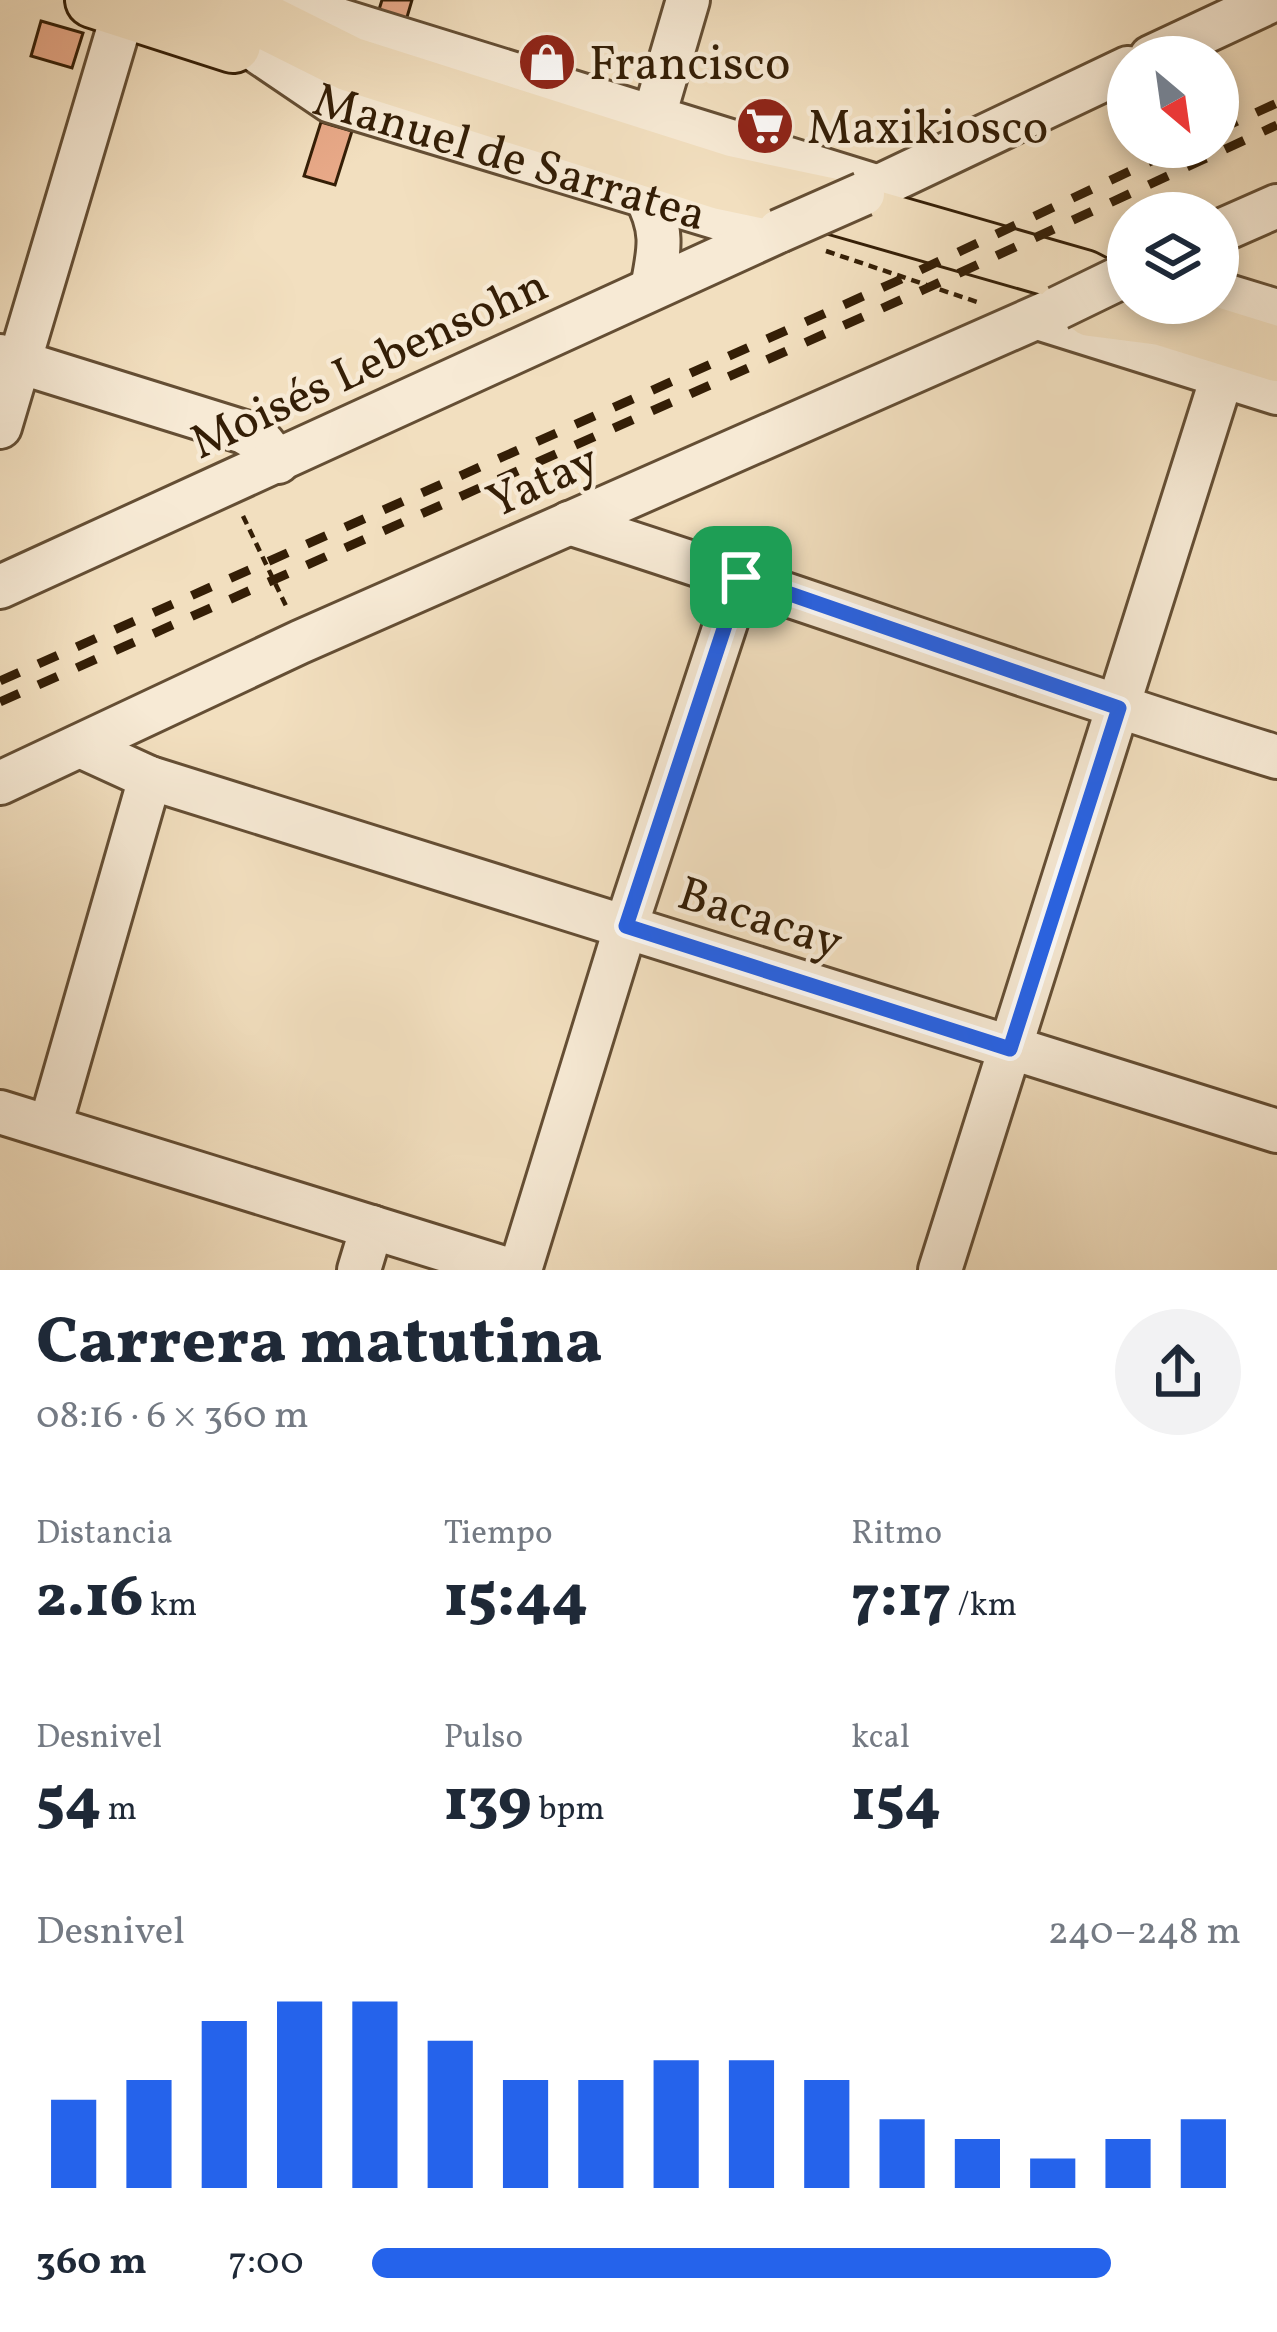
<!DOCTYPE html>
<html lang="es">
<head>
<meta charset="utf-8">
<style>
  :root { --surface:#fff; --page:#f2f2f3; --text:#1f2937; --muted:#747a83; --accent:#2563eb }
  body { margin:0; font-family:Vollkorn,serif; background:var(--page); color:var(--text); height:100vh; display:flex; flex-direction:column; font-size:45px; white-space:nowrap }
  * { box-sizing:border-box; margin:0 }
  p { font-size:39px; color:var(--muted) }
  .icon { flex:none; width:66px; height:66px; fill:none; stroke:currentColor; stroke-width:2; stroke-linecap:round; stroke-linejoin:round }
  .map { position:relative; height:1270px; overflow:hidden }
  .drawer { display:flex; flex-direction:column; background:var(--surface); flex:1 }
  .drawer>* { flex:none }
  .needle { width:78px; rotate:151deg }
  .fabs { position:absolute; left:1107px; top:36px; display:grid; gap:24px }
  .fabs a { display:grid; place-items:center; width:132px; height:132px; border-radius:50%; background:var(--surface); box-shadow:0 6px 18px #0003; font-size:60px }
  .pin { position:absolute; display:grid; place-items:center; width:102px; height:102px; color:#fff; margin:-51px; border-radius:24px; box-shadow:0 6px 18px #0006 }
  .round { display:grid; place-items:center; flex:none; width:126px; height:126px; border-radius:63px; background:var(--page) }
  .head { display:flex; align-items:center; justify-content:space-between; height:204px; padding:0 36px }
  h1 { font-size:66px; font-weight:800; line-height:90px }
  .stats { display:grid; grid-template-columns:repeat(3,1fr); gap:18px; height:204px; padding:12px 36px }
  .stats div { display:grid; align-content:center }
  .stats b { font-size:60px; font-weight:800 }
  .stats small { font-size:33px; font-weight:400 }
  .stats p { font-size:33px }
  .chart { height:336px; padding:24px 36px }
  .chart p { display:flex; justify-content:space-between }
  .chart svg { width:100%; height:216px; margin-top:12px; stroke:var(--accent); stroke-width:6 }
  ul { padding:0 36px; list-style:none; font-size:39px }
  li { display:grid; grid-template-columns:192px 144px 1fr; align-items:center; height:90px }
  li i { height:30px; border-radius:15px; background:var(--accent) }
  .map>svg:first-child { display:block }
</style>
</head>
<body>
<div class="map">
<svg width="1277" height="1270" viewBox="0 0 1277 1270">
  <rect width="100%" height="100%" fill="#f2dfbf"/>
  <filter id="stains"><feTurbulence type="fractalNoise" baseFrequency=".00167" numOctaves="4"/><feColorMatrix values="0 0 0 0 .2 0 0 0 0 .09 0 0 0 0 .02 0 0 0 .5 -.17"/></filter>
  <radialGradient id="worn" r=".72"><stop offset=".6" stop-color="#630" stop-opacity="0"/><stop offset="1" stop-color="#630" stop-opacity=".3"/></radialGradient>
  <!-- building -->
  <path fill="#e8a988" stroke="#341e06" stroke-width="3" d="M382,0H412L405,24L377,16Z
    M41,21L83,33L72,68L31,56Z
    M321,122L352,131L335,185L304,176Z"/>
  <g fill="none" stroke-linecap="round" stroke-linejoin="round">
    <!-- minor casing -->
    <g stroke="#644e34" stroke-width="48">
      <g id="minor">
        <path d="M266,20L336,19L879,187"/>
        <path id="s1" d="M260,53L331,101L771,234"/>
        <path d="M1151,57L1273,0"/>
        <path d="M654,116L688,0"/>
        <path d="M644,193C664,229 660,248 652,288"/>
        <path d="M863,194L1128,68"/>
        <path d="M1218,232L1277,206"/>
        <path d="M1218,293L1277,311"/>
        <path d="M1041,319L1277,393"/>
        <path d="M0,356L244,432L263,443L278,462"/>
        <path d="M0,427L124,10"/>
        <path d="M569,523C806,598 1039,684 1277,757"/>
        <path d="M0,587L779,231"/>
        <path d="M80,746L150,778L1277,1131"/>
        <path d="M0,783L300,642L1058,308"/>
        <path d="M0,1112L510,1270"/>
        <path d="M50,1126L150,778"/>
        <path d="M359,1270L372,1227"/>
        <path d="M520,1270L626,926L741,577"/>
        <path d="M940,1270L1222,377"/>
      </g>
    </g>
    <!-- major casing -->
    <g stroke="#341e06" stroke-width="60">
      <path id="major" d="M93,0L233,45
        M194,0L266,22L350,64L721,182L829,205L1084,278L1128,301
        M1091,309L1161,318L1277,354"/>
    </g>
    <!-- path -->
    <path stroke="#341e06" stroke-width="4.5" stroke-dasharray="9 6" stroke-linecap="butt" d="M826,251L980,303
      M243,516L287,608"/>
    <!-- minor -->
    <use href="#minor" stroke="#f7ead5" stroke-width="42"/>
    <!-- major -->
    <use href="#major" stroke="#f2dfbf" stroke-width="54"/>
    <!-- rail -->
    <path stroke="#341e06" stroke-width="9" stroke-dasharray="21 21" stroke-linecap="butt" d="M1218,130L1277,103
      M0,681L895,282L1181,147
      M0,702L923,290L1277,125"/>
    <!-- minor-bridge casing -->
    <g stroke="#644e34" stroke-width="48" stroke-linecap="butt">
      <path id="minor-bridge" d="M779,231L863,194
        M1058,308L1128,274"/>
    </g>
    <!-- minor-bridge -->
    <use href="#minor-bridge" stroke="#f7ead5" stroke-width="42"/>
  </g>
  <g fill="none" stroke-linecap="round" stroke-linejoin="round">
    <!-- route casing -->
    <g stroke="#fff" stroke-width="24">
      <path id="route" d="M741,577L1119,708L1010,1049L626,926Z"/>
    </g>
    <!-- route -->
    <use href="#route" stroke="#2563eb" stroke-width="15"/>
  </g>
  <!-- icons -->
  <defs>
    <g id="shop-disc" transform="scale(3)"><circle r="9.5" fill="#8f2418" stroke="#f7ead5"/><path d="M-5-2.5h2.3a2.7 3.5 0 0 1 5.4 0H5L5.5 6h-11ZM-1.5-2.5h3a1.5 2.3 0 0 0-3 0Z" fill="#fff"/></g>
    <g id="supermarket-disc" transform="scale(3)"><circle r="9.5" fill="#8f2418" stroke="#f7ead5"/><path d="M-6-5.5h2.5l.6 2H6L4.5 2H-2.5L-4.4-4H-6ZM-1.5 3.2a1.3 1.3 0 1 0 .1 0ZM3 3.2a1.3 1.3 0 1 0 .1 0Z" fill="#fff"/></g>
  </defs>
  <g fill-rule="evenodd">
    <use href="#shop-disc" x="547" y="62"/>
    <use href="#supermarket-disc" x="765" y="126"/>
  </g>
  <g text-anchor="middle" stroke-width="9" stroke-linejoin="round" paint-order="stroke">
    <!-- poi labels -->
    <g font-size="48" fill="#341e06" stroke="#f7ead5" text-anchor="start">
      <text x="589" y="79">Francisco</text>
      <text x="807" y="143">Maxikiosco</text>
    </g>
    <!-- street labels -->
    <g font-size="48" fill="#341e06" stroke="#f7ead5">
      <text dy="17" stroke="none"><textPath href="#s1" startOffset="273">Manuel de Sarratea</textPath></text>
      <text transform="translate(368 362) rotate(-25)" y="17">Moisés Lebensohn</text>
      <text transform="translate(542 479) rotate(-24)" y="17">Yatay</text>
      <text transform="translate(761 916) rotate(18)" y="17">Bacacay</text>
    </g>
  </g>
  <rect width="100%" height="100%" filter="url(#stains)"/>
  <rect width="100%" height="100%" fill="url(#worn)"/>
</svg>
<div class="fabs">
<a><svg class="needle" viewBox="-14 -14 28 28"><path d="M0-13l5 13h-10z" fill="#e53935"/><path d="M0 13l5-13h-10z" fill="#747a83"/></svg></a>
<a><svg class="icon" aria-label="layers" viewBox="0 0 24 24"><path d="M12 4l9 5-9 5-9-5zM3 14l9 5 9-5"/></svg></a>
</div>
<div class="pin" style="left:741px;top:577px;background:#1e9e55"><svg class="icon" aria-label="arrive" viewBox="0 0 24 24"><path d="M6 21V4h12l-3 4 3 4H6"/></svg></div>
</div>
<section class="drawer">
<div class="head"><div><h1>Carrera matutina</h1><p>08:16 · 6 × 360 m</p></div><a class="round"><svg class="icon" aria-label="share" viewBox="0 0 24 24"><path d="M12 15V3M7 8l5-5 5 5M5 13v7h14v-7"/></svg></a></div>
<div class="stats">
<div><p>Distancia</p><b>2.16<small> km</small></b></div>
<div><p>Tiempo</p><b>15:44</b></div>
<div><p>Ritmo</p><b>7:17<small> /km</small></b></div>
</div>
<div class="stats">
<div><p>Desnivel</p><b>54<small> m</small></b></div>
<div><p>Pulso</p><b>139<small> bpm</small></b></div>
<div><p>kcal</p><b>154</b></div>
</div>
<div class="chart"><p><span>Desnivel</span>240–248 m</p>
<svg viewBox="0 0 160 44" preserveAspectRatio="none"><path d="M5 44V26M15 44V22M25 44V10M35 44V6M45 44V6M55 44V14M65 44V22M75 44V22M85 44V18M95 44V18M105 44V22M115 44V30M125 44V34M135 44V38M145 44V34M155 44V30"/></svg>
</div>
<ul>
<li><b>360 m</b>7:00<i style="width:85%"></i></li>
</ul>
</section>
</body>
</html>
